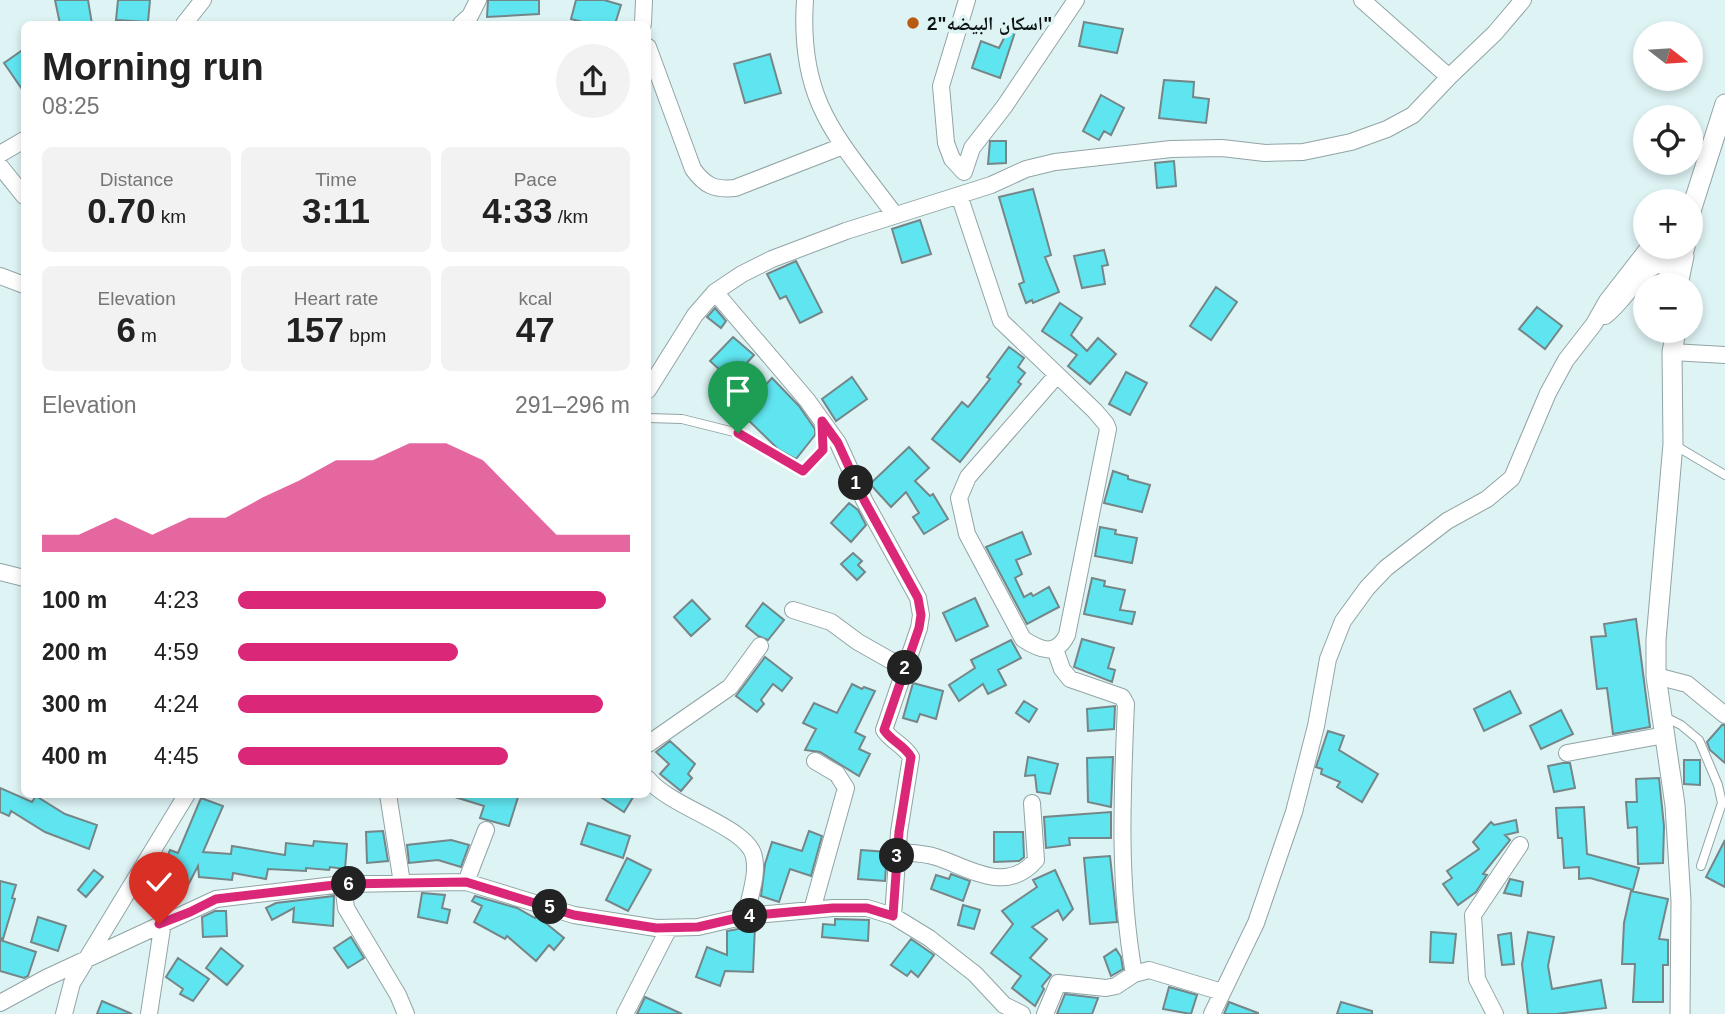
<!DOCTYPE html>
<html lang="en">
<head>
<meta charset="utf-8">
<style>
  :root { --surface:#fff; --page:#f2f2f2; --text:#222; --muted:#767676; --accent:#db2777 }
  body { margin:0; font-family:Helvetica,"Noto Naskh Arabic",sans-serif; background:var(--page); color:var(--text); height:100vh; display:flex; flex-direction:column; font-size:26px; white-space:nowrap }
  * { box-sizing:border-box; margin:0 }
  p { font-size:23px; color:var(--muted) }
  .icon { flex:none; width:38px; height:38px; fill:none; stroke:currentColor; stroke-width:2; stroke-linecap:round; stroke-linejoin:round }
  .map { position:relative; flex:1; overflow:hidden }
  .drawer { position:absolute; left:21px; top:21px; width:630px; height:777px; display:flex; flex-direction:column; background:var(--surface); border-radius:10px; box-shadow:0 4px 10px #0003 }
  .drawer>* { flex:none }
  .needle { width:46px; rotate:107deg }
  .tools { position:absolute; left:1633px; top:21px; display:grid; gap:14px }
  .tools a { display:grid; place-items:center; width:70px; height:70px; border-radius:50%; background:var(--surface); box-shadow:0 4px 10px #0003; font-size:35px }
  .pin { position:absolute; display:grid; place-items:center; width:60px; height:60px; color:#fff; margin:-72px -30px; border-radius:50% 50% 50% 0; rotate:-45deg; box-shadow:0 0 7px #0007 }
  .pin .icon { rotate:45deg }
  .km { position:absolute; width:35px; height:35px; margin:-18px; border-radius:50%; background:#222; color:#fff; font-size:19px; line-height:35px; text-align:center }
  .round { display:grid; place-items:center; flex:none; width:74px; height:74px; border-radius:37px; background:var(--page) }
  .summary { display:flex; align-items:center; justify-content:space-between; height:119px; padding:0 21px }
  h1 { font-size:38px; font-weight:600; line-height:52px }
  .metrics { display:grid; grid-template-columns:repeat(3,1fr); gap:10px; height:119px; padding:7px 21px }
  .metrics div { display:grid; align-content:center; border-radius:10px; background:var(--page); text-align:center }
  .metrics b { font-size:35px; font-weight:600 }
  .metrics small { font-size:19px; font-weight:400 }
  .metrics p { font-size:19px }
  .chart { height:196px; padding:14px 21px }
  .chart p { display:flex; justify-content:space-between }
  .chart svg { width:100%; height:126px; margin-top:7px; fill:var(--accent); opacity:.7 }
  ul { padding:0 21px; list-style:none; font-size:23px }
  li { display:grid; grid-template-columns:112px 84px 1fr; align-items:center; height:52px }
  li i { height:18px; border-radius:9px; background:var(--accent) }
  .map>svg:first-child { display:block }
</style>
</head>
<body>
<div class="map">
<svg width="1725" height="1014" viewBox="0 0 1725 1014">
  <rect width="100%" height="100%" fill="#def3f4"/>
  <!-- building -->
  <path fill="#5fe5f0" stroke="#748688" stroke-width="2" d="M55,0H88L92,24H60Z
    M118,0H150L148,22L116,20Z
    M488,0H539V14L487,17Z
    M576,0H604L621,5L615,24H590L571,19Z
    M1084,22L1123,29L1117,53L1079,46Z
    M1010,26L1016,29L1000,78L972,68L981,41L999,48Z
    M24,49V92L4,63Z
    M770,54L781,93L745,103L734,64Z
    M1164,80L1194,82L1193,97L1209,99L1206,123L1159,118Z
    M1101,95L1124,108L1111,135L1104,131L1099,140L1083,131Z
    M990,141H1006V163L988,164Z
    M1174,161L1176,186L1157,188L1155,163Z
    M1033,189L1051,255L1045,257L1059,292L1033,303L1032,300L1026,303L1019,284L1024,282L999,197Z
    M920,220L931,254L902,263L892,229Z
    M1104,250L1108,265L1102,266L1105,284L1082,288L1074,256Z
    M796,261L822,312L800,323L786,296L780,299L767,274Z
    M1216,287L1237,302L1211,340L1190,326Z
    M1060,303L1082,318L1071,335L1087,351L1098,338L1116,354L1090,384L1068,366L1077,355L1042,331Z
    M1537,307L1562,326L1545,349L1519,329Z
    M715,308L726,321L721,328L707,317Z
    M733,337L754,355L731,380L710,361Z
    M1009,347L1024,358L1018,367L1025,373L1018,382L1021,384L960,462L932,439L962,402L968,407L990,379L987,377Z
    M1126,372L1147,383L1130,415L1109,404Z
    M852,377L867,399L836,421L822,399Z
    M772,378L799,406L815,429V435L796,459L778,449L740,412Z
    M909,447L929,468L915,481L930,496L933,494L948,519L924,534L913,517L919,513L906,492L891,507L870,484Z
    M1113,471L1128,476V479L1150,485L1142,512L1104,503Z
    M849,503L858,510L866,525L851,542L831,523Z
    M1100,527L1116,530L1115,534L1137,538L1132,563L1095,556Z
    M1022,532L1031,554L1016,560L1022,574L1015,578L1024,597L1031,593L1033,596L1049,587L1059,607L1027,624L986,547Z
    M853,553L862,561L858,565L865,572L857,580L841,564Z
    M1092,578L1105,581L1104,586L1125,590L1120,610L1135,612L1132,624L1084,614Z
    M975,598L988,626L956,641L943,613Z
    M692,600L710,619L691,636L674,617Z
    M763,603L784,620L768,640L758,636L746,626Z
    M1636,619L1650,727L1613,734L1607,688L1597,689L1591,637L1606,636L1604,624Z
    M1082,639L1114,648L1108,668L1115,670L1112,682L1074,667Z
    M1011,640L1021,658L998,670L1006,685L988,694L983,684L959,701L949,685L975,668L971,660Z
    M765,657L792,678L782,691L773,684L761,700L764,704L757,712L736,696Z
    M913,683L943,691L936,719L920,714L917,722L903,718Z
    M852,684L862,689L864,687L875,691L855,732L865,737L859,749L870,754L859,776L820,752L805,750L816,729L803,723L814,703L837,713Z
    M1510,691L1521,713L1484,731L1474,709Z
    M1024,701L1037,709L1029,722L1016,713Z
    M1115,706L1114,729L1088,731L1087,709Z
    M1561,710L1573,734L1541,749L1530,726Z
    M1722,725H1725V763L1710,750L1707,742Z
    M1328,731L1344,736L1339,750L1378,774L1362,802L1337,787L1340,782L1321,774L1322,769L1316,767Z
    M670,741L695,764L688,774L692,778L681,791L660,774L669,764L656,752Z
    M1028,757L1058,764L1050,794L1037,792L1035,775L1025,776Z
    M1113,757L1111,807L1088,802L1087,758Z
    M1684,760H1700V785L1684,784Z
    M1563,763H1570L1575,788L1554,792L1548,766Z
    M1659,778L1664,826L1663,863L1638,864L1637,827L1628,828L1626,802H1637L1636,779Z
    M0,788L32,802L36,796L65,814L97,825L89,849L45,832L11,811L9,816L0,812Z
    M456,794H519L509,826L480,818L484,806L455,797Z
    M596,794H635L624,812Z
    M201,798L223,806L203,852L231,854L232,846L285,855L286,843L313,846L314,841L347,844L345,869L330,867L329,870L306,868V871L268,869L266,879L233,873L232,880L199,877L198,866L184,893L153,877L162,862L165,863L170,850L178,853Z
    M1584,807L1587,854L1639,868L1633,890L1590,878L1579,879V867L1564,868L1562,838H1558L1556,808Z
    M1111,812V838H1069L1070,845L1046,848L1044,817Z
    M1516,820L1518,832L1505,835L1510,840L1483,874L1487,875L1476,892L1458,905L1443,884L1452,878L1447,871L1479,849L1473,842L1491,822L1494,825Z
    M588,823L630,836L623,858L581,844Z
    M383,831L388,861L367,863L366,832Z
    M809,831L822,836L811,876L790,869L779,902L761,896L765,864L772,842L802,851Z
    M994,832H1023L1024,857L1019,861L994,862Z
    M451,840L469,845L461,867L438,860L409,863L407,845Z
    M1725,840V887L1706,877Z
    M861,850L887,852L885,881L858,879Z
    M1110,856L1117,922L1090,924L1084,858Z
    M627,858L651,870L628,911L606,900Z
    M94,870L103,877L86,897L78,890Z
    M1055,870L1073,909L1063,920L1058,910L1032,927L1047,939L1030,958L1051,975L1042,986L1044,989L1035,1006L1012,988L1021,976L991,953L1013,924L1002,911L1037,887L1033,880Z
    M951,874L970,881L963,901L931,889L936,875L949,879Z
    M1510,879L1523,882L1521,896L1504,893Z
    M0,881L16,885L12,898L15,899L3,939L0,938Z
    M1631,891L1668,899L1659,939L1668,940V965H1663V1002H1633L1635,964H1622L1624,923Z
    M422,893L445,895L442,908L450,910L447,923L418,917Z
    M334,896L333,926L293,922L294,908L272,920L266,908L276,903Z
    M475,896L517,908L535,918L537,916L564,938L554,950L549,945L536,961L507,936L505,939L474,922L482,906L472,901Z
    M963,905L980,910L974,929L958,925Z
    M215,911H226L227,936L203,937L202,917Z
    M38,917L66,926L58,951L31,942Z
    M835,919L869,920L868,941L822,937L823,924L835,925Z
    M755,926L753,972L725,971L720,986L696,977L707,947L727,955V931Z
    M1431,932L1456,934L1453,963L1430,962Z
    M1528,932L1554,937L1548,966L1552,989L1601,980L1606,1008L1556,1014H1528L1522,964Z
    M1511,933L1514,964L1502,965L1498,935Z
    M351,937L364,958L348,968L334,948Z
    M911,939L934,955L918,977L911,971L907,976L891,965Z
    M0,940L36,952L28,976L24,978L0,971Z
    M221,948L243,966L227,985L206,968Z
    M1116,949L1121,957L1123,969L1111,976L1104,957Z
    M178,958L209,979L193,1001L180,994L183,989L166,977Z
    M1169,987L1197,995L1191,1014L1163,1009Z
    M1065,994L1098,998L1092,1014H1057Z
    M645,997L682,1014H637Z
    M102,1001L132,1014H97Z
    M1229,1002L1258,1013V1014H1224Z
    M1341,1002L1372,1011V1014H1337Z"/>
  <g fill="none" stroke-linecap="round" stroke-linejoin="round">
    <!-- service casing -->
    <g stroke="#91a4a6" stroke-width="10">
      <path id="service" d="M648,418L682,419L738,433L803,471L823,450L822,425
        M1676,446L1725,475
        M1665,717L1681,725L1699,740L1718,785L1722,803L1701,866"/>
    </g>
    <!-- minor casing -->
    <g stroke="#91a4a6" stroke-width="18">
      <path id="minor" d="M805,0C798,103 838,138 895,215
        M967,0L941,86L946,143L952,159L964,172L972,148L1004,107L1076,0
        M1362,0L1449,77
        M184,24L203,0
        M461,24L470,16L478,0
        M643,24L644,0
        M648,47L693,169C705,186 715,190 735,188L843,146
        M0,154L24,140
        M0,166L24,196
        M959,195L1001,321L1095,411L1106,424L1108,429L1067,635C1056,657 1040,650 1023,639L967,534L959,498L968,477L1057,375
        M0,276L24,285
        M715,292L807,400L838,443L864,500L918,598L921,615L919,628L884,730C891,741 904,745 911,757L899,832L893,916
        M1605,316C1625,301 1635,276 1658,264
        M1672,352L1725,355
        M648,390L695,315L715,292L742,274L772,259L846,231L991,185L1026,169L1055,162L1171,149L1222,148L1265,153L1303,152L1351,142L1387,129L1413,115L1449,77L1495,33L1523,0
        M0,572L24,578
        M793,610L831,622L858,642L904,668
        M1055,649L1062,669L1070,679L1122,697L1126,704C1122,796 1118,883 1134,974
        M1656,676L1687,684L1725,715
        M648,744L730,687L760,646
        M1567,753L1665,735
        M648,779C671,808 749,827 754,857C758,875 749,898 746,916
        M388,794L402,883
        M898,852C910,853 924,853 936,857C970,868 1006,895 1036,860L1032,803
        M466,882L486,830
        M343,884L346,908L398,995L406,1014
        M812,910L846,788L837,774L815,761
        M0,1003L46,978L216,899L343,884L466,882L574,915L656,928L698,927L746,916L833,908H867L893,916L929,938L975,974L1004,1005L1022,1014
        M64,1014L72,983L187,794
        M149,1014L163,922
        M625,1014L669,928
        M1045,1014L1058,983L1106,988L1116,986L1134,974L1149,970L1222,992
        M1212,1014L1256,923L1294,812L1316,726L1328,659L1343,621L1367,588L1386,568L1447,521L1487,499L1512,478L1548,393L1566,360L1594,324L1607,301L1649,247
        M1495,1014L1477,979L1473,915L1520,845"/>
    </g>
    <!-- tertiary casing -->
    <g stroke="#91a4a6" stroke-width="21">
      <path id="tertiary" d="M1690,214L1725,104
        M1650,247L1655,261L1668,267L1681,260L1685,247
        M1678,285L1684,256
        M1676,331L1672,352L1673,444L1656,640V676L1675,805L1681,901L1680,1014"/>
    </g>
    <!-- service -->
    <use href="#service" stroke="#fff" stroke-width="8"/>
    <!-- minor -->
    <use href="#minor" stroke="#fff" stroke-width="16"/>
    <!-- tertiary -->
    <use href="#tertiary" stroke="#fff" stroke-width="19"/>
  </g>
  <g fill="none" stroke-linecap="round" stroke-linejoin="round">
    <!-- route casing -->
    <g stroke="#fff" stroke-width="14">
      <path id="route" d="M159,924L190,912L216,899L343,884L466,882L574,915L656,928L698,927L746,916L833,908H867L893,916L899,832L911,757C904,745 891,741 884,730L919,628L921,615L918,598L864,500L838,443L822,421L823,450L803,471L738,433"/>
    </g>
    <!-- route -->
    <use href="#route" stroke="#db2777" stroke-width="9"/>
  </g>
  <!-- markers -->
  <circle fill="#b95a12" stroke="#def3f4" stroke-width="2.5" cx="913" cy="23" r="7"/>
  <g text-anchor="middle" stroke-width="7" stroke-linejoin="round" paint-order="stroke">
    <!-- poi labels -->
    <g font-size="19" font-weight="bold" fill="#0b1213" stroke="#def3f4" text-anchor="start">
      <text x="927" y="30">اسكان البيضه"2"</text>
    </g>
  </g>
</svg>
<div class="tools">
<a><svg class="needle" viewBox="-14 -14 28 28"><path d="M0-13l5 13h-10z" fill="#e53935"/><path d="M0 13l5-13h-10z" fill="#767676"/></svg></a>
<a><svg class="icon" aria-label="locate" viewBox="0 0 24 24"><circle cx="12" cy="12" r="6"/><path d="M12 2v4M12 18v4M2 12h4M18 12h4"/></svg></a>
<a>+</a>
<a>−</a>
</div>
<div class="pin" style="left:738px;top:433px;background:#1e9e55"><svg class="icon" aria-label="arrive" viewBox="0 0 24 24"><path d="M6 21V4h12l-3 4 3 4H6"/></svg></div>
<div class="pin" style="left:159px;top:924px;background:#d93025"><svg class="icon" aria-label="check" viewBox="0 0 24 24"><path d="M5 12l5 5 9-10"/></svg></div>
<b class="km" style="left:856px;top:483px">1</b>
<b class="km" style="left:905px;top:668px">2</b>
<b class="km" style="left:897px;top:856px">3</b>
<b class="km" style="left:750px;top:916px">4</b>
<b class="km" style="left:550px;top:907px">5</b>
<b class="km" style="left:349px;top:884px">6</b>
<section class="drawer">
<div class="summary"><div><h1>Morning run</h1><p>08:25</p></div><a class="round"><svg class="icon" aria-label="share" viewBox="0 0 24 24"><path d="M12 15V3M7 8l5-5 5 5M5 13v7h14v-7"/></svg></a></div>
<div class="metrics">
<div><p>Distance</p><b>0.70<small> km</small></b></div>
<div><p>Time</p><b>3:11</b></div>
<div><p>Pace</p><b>4:33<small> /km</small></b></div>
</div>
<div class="metrics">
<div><p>Elevation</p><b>6<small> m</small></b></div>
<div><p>Heart rate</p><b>157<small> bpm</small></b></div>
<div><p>kcal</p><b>47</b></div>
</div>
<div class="chart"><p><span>Elevation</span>291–296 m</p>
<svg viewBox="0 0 160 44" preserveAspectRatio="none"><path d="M0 44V38L10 38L20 32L30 38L40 32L50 32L60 25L70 19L80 12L90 12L100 6L110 6L120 12L130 25L140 38L150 38L160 38V44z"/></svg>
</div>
<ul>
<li><b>100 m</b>4:23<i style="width:94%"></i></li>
<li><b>200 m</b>4:59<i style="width:56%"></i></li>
<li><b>300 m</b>4:24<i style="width:93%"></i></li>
<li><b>400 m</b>4:45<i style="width:69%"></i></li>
</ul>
</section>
</div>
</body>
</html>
